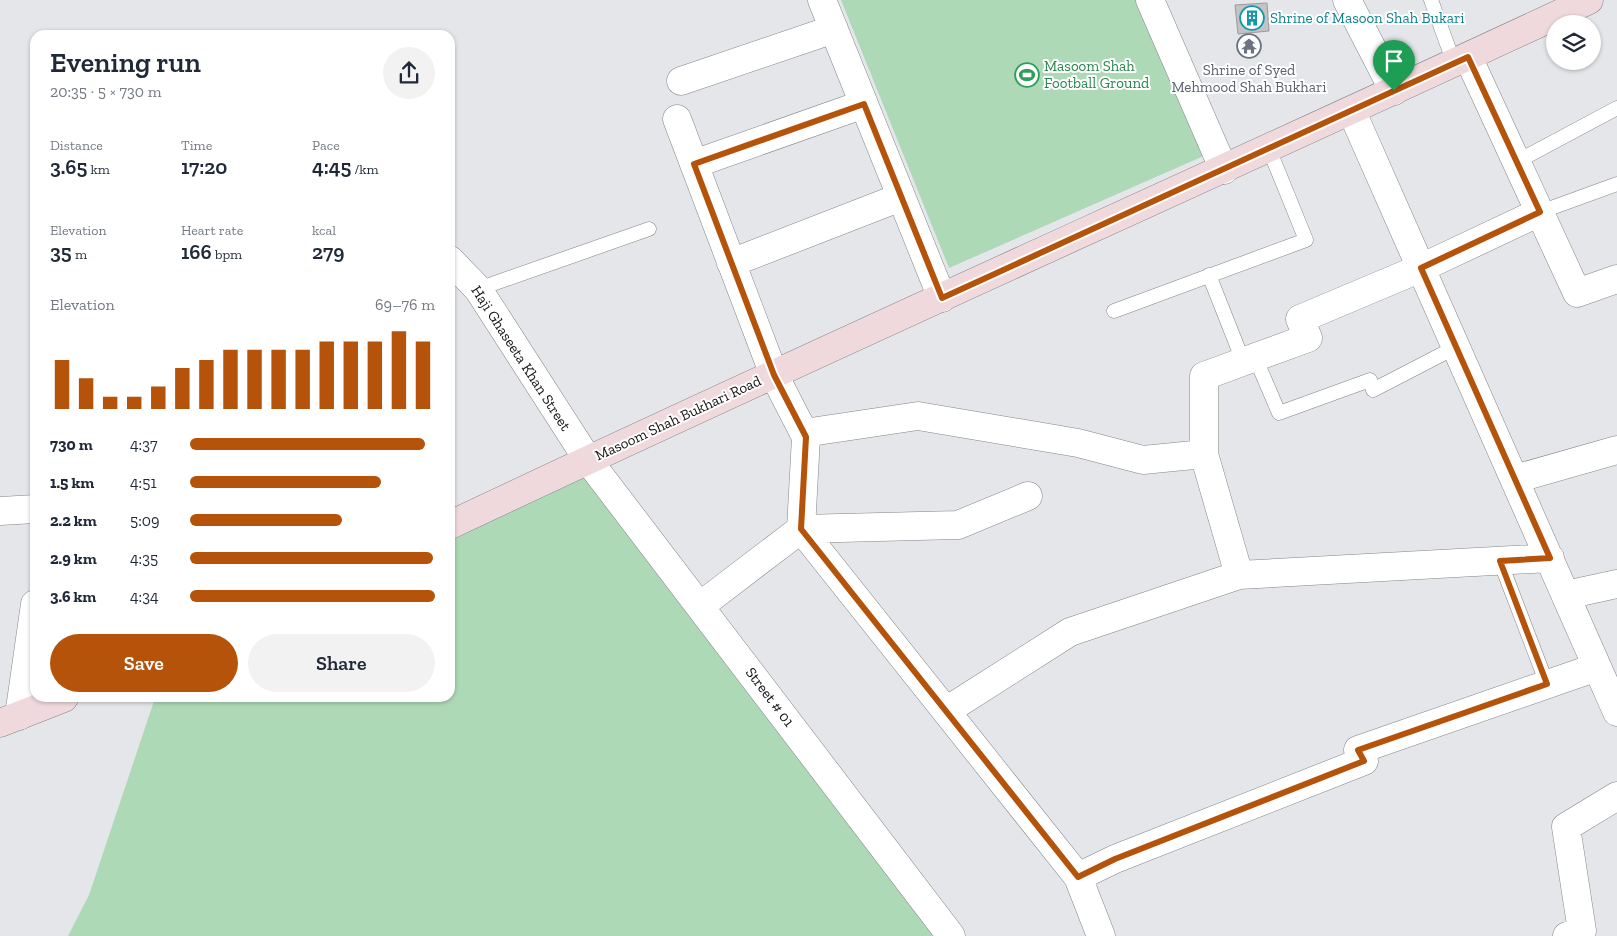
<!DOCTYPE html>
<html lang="en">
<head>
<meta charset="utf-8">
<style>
  :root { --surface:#fff; --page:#f2f2f3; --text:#1f2937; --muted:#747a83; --accent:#b45309 }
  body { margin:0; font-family:"Zilla Slab",serif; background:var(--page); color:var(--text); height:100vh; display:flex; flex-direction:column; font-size:19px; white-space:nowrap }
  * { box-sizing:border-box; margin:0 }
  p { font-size:16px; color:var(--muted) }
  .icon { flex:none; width:28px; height:28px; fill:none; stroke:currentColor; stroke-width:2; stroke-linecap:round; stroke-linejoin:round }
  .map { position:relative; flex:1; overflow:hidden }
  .panel { position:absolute; left:30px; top:30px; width:425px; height:672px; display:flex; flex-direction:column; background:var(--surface); border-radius:15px; box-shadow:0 1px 4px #0004 }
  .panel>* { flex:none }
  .controls { position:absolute; left:1546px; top:15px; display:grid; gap:10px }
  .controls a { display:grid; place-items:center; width:55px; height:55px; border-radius:50%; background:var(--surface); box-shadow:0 1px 4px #0004; font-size:25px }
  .pin { position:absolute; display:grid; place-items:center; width:42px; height:42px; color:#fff; margin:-51px -21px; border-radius:50% 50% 50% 0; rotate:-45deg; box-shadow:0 0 5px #0007 }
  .pin .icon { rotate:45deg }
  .round { display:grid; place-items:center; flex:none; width:52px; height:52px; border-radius:26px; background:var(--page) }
  .head { display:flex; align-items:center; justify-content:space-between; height:85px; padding:0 20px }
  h1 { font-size:28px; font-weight:600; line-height:38px }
  .figures { display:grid; grid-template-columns:repeat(3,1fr); gap:8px; height:85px; padding:5px 20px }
  .figures div { display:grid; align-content:center }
  .figures b { font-size:21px; font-weight:600 }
  .figures small { font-size:14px; font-weight:400 }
  .figures p { font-size:14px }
  .chart { height:140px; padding:10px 20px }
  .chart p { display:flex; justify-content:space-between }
  .chart svg { width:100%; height:90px; margin-top:5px; stroke:var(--accent); stroke-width:6 }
  .cta { display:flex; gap:10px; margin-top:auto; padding:10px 20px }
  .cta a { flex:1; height:58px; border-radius:30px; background:var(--accent); color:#fff; font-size:20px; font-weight:600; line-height:58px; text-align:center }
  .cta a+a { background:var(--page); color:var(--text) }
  ul { padding:0 20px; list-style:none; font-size:16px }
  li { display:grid; grid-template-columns:80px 60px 1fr; align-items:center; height:38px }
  li i { height:12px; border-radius:6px; background:var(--accent) }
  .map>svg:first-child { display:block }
</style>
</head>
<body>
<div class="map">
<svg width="1617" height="936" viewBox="0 0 1617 936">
  <rect width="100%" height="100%" fill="#e4e6e9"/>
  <!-- green -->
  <path fill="#aed9b7" d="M841,0H1150L1215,151L949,268Z
    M588,460L948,936H68L89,895L155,698H450V524Z"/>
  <!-- building -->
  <path fill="#c4c2c5" stroke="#9c9a9d" d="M1267,3L1269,31L1238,34L1235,5Z"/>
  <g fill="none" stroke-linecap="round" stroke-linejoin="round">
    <!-- lane casing -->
    <g stroke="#848588" stroke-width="15">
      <path id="lane" d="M1431,0L1454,63
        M1516,162L1617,108
        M1540,212L1617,184
        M1209,275L1243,361
        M478,289L649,229
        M1114,311L1306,240L1269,149
        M1255,357L1279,413L1370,380L1373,390L1456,347
        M1500,561L1547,684"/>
    </g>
    <!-- street casing -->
    <g stroke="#848588" stroke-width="29">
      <path id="street" d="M822,0L942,298
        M1150,0L1224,170
        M1347,0L1394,91
        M1468,57L1577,293L1617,279
        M681,81L834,29
        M1352,112L1617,712
        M677,119L774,375L806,437L801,529L1078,877L1101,936
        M694,164L864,104
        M450,260L478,289L588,460L951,936
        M731,263L901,197
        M804,433L918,416L1078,443L1143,460L1204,454
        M1515,479L1617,450
        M0,511L35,509
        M1239,575L1204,454V376L1308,338L1300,319L1421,268L1540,212
        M1566,595L1617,584
        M700,606L801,529L958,525L1028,496
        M946,711L1070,632L1239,575L1550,558
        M19,716L35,604
        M1078,877L1115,859L1364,761L1358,750L1597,667
        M1567,936L1582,931L1566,827L1617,796"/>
    </g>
    <!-- secondary casing -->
    <g stroke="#848588" stroke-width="29">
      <path id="secondary" d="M450,525C828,346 1210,177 1589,0
        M0,723L64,698"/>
    </g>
    <!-- lane -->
    <use href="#lane" stroke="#fff" stroke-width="14"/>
    <!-- street -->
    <use href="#street" stroke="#fff" stroke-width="28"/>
    <!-- secondary -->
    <use href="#secondary" stroke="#efd9dd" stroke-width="28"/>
  </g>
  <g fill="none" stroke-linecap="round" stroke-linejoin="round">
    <!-- route casing -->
    <g stroke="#fff" stroke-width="10">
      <path id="route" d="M1468,57L1540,212L1421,268L1550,558L1500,561L1547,684L1358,750L1364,761L1115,859L1078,877L801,529L806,437L774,375L694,164L864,104L942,298Z"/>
    </g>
    <!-- route -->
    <use href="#route" stroke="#b45309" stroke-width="6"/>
  </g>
  <!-- icons -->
  <defs>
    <g id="building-ring" transform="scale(1.25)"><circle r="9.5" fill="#fff" stroke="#0f9aa8" stroke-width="1.5"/><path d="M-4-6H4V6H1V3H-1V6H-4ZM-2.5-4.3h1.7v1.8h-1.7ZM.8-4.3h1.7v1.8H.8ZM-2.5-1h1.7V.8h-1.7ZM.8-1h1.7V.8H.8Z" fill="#0f9aa8"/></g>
    <g id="temple-ring" transform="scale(1.25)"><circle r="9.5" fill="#fff" stroke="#6b7280" stroke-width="1.5"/><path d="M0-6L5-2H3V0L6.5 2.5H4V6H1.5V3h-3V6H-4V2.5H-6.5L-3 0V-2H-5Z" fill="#6b7280"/></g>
    <g id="stadium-ring" transform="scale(1.25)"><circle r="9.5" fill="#fff" stroke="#2e9e5b" stroke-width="1.5"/><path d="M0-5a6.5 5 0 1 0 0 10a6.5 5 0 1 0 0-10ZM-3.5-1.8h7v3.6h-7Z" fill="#2e9e5b"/></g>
  </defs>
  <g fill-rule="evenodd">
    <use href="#building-ring" x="1252" y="18"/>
    <use href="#temple-ring" x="1249" y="46"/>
    <use href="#stadium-ring" x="1027" y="75"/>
  </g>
  <g text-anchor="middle" stroke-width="4" stroke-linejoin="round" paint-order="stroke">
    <!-- culture labels -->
    <g font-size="15" fill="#0d838f" stroke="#fff" text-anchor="start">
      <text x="1270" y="23">Shrine of Masoon Shah Bukari</text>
    </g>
    <!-- leisure labels -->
    <g font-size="15" fill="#27864d" stroke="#fff" text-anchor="start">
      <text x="1044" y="71">Masoom Shah<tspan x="1044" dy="17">Football Ground</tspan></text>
    </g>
    <!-- worship labels -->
    <g font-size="15" fill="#5b616d" stroke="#fff">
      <text x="1249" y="75">Shrine of Syed<tspan x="1249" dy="17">Mehmood Shah Bukhari</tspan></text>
    </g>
    <!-- street labels -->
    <g font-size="15" fill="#121213" stroke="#fff">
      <text transform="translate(521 358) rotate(57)" y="5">Haji Ghaseeta Khan Street</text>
      <text transform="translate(678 418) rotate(-25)" y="5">Masoom Shah Bukhari Road</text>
      <text transform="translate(770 697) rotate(53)" y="5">Street # 01</text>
    </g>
  </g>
</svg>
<div class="controls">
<a><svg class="icon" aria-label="layers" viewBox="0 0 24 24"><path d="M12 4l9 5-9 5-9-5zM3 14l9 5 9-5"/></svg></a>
</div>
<div class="pin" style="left:1394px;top:91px;background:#1e9e55"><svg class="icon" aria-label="arrive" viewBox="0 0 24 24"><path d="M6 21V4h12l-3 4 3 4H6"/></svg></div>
<section class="panel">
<div class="head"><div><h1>Evening run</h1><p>20:35 · 5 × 730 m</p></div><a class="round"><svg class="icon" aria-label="share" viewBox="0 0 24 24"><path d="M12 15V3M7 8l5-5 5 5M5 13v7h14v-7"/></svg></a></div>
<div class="figures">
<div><p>Distance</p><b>3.65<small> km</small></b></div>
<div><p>Time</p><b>17:20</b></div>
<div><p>Pace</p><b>4:45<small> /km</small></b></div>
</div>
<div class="figures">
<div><p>Elevation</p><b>35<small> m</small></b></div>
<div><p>Heart rate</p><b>166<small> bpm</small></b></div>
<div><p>kcal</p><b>279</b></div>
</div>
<div class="chart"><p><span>Elevation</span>69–76 m</p>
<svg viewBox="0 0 160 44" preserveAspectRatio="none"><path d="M5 44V20M15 44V29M25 44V38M35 44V38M45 44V33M55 44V24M65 44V20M75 44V15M85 44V15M95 44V15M105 44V15M115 44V11M125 44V11M135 44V11M145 44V6M155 44V11"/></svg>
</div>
<ul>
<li><b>730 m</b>4:37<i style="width:96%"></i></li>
<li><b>1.5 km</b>4:51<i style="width:78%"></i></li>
<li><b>2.2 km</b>5:09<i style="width:62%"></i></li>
<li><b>2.9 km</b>4:35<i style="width:99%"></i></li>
<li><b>3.6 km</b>4:34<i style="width:100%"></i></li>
</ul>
<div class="cta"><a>Save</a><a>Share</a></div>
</section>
</div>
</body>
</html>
